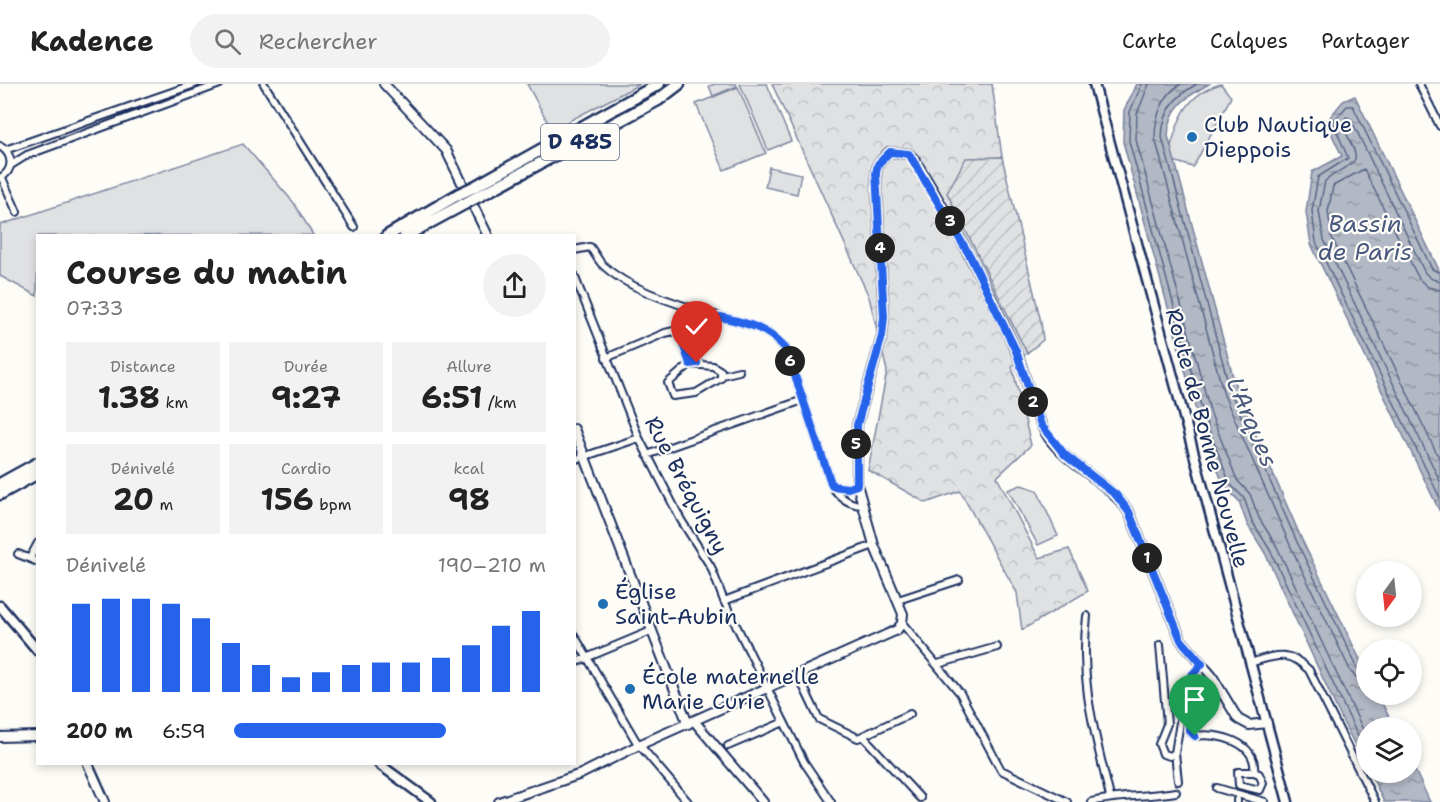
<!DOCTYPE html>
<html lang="fr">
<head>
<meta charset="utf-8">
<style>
  :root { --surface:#fff; --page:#f2f2f2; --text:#222; --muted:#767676; --line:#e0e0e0; --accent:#2563eb }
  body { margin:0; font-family:"Shantell Sans",sans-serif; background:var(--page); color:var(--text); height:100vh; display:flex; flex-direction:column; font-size:22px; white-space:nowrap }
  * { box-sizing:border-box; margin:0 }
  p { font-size:20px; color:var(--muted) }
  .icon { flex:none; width:33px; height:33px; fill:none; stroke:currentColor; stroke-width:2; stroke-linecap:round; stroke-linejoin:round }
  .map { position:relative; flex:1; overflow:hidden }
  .panel { position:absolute; left:36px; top:150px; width:540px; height:531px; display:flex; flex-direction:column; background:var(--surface); border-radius:0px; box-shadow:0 3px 9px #0003 }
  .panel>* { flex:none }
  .needle { width:39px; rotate:195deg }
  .fabs { position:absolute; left:1356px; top:477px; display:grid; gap:12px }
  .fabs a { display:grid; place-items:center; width:66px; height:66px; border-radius:50%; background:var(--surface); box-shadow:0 3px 9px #0003; font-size:30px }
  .pin { position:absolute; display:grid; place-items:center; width:51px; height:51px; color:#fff; margin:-62px -26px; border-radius:50% 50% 50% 0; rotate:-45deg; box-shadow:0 0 6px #0007 }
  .pin .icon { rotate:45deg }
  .km { position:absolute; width:30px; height:30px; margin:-15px; border-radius:50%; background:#222; color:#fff; font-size:16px; line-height:30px; text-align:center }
  .round { display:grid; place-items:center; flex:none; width:63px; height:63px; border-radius:32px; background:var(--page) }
  .overview { display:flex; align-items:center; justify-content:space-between; height:102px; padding:0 30px }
  h1 { font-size:33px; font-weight:700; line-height:45px }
  .stats { display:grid; grid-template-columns:repeat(3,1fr); gap:9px; height:102px; padding:6px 30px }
  .stats div { display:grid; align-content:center; border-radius:0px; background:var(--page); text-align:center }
  .stats b { font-size:30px; font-weight:700 }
  .stats small { font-size:16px; font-weight:400 }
  .stats p { font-size:16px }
  .chart { height:168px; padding:12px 30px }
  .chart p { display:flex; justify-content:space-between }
  .chart svg { width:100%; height:108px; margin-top:6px; stroke:var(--accent); stroke-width:6 }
  ul { padding:0 30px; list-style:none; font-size:20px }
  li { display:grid; grid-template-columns:96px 72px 1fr; align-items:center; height:45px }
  li i { height:15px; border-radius:8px; background:var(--accent) }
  header { display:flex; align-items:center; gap:36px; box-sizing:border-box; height:84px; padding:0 30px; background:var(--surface); border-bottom:2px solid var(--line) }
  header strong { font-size:28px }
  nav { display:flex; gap:33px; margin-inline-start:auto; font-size:21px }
  .search { width:420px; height:54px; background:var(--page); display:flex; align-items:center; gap:15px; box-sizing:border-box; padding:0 21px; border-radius:33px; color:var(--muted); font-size:22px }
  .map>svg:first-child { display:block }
</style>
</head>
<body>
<header>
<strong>Kadence</strong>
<div class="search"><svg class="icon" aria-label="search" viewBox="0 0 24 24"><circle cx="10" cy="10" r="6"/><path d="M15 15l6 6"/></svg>Rechercher</div>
<nav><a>Carte</a><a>Calques</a><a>Partager</a></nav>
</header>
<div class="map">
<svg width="1440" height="718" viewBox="0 0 1440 718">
  <defs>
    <pattern id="forest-crowns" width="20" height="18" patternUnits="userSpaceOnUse" patternTransform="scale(1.5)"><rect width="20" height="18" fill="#e0e1e3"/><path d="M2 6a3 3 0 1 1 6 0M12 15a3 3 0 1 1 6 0" fill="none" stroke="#c0c1c5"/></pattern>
    <pattern id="garden-furrows" width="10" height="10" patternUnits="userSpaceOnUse" patternTransform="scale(1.5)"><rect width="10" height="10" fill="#e0e1e3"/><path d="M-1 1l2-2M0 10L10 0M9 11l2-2" fill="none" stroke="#c0c1c5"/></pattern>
    <pattern id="water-ripples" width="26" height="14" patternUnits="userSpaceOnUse" patternTransform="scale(1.5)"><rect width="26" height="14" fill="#b3b8c5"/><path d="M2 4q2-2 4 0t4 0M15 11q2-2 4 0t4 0" fill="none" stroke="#9196a3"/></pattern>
  </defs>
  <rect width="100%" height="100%" fill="#fdfcf7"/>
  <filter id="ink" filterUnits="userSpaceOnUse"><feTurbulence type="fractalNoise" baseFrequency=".0167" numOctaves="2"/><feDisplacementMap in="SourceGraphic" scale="12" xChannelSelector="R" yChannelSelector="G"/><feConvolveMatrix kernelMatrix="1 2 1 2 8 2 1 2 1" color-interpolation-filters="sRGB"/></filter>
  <g filter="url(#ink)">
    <!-- grass -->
    <path fill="#e0e1e3" stroke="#7e88a0" stroke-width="1.5" d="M527,0H640L552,46Z
      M715,0H736L737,2L713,12L709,2Z
      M740,0H767L791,57L768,66Z
      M1221,0L1231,13L1193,83L1167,75C1178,40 1182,11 1221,0Z
      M738,3L766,69L724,86L696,20Z
      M243,60L294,119L313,151L38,152L37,212L0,192V141Z
      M769,83L801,90L797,110L765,103Z
      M1021,401L1037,406L1058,452L1038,461L1008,406Z"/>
    <!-- forest -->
    <path fill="url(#forest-crowns)" stroke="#7e88a0" stroke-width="1.5" d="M772,0H992L1002,73L966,75L1005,223L1027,269L1012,282L1031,361L997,393L1039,474L1069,465L1088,507L1022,546L1017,509L960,407L926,419L868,386L887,287L869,213Z"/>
    <!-- garden -->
    <path fill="url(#garden-furrows)" stroke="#7e88a0" stroke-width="1.5" d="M1002,73L1041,238L1043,256L1027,269L947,109L966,74Z"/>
    <!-- water -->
    <path fill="url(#water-ripples)" stroke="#76819c" stroke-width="1.5" d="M1137,0H1209C1186,13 1169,23 1168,52L1237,307L1302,456L1366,588V610L1378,611L1394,643L1366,644V682L1343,638L1265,469L1247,440L1239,417L1224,402L1198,334L1123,58L1124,26Z
      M1355,12L1440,188V428L1311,160L1306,128L1312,88L1342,72L1326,38L1343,17Z
      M1412,680L1430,718H1384L1370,689L1412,688Z"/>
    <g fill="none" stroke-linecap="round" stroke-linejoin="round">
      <!-- shore -->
      <path stroke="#586687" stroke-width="1.5" d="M1142,0L1130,28L1129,57L1204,333L1230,400L1244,414L1252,437L1270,466L1366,669
        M1149,0L1137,30L1136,56L1211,330L1237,396L1250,410L1259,434L1277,463L1366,652
        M1181,0C1162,11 1155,33 1155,54L1224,311L1290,461L1351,588L1358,595L1366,596
        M1197,0C1175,12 1163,27 1162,53L1231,309L1297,458L1358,585L1366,589
        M1440,189L1432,185L1353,22H1347L1333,38L1348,74L1318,93L1312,127L1316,158L1440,414
        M1440,197L1432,195L1425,189L1351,35L1346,33L1342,40C1364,86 1359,71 1325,97L1319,127L1324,156L1440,397
        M1440,206L1428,203L1419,195L1364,85L1333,102L1328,128L1332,154L1440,376"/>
      <!-- minor casing -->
      <g stroke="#1b2f5e" stroke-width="10">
        <path id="minor" d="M264,0L354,143
          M1419,0L1440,42
          M0,62C14,71 14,86 0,94
          M5,66L195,0
          M11,81L27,71L220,0
          M2,94L17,128
          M574,166L590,163C595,169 598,177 604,182C629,206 688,224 722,233C748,240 768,244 786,265L832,402C839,413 849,420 861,421
          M574,191L639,354L681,436L711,483L724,517L804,678L831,718
          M678,246L690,280L668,299L673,312L696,309L721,294V287L713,282L690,280
          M606,274L665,249L714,238L721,233
          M722,291L739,287
          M647,371L803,316
          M574,376L639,354
          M832,402L848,404L857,401
          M18,470L38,478
          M30,474L38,459
          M898,516L959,496
          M724,517L874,461
          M1087,532C1079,600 1095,649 1110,713
          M902,539L960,609L1001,686L1067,718
          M574,551L636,657L688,718
          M1160,561L1167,640L1159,660L1163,670L1170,672L1175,669L1181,632L1190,622L1193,591L1202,580
          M574,579L651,547
          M1250,579C1276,571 1288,565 1309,586L1375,718
          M938,580L997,563
          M798,591L819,635L858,654L910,630
          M1190,622L1189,647L1195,652C1217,648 1258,658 1254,688H1238L1239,701L1260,706L1263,699L1259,690L1254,688
          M863,652L920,714
          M728,662L784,638
          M1175,669L1178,697
          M1217,704L1265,718
          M1091,718C1119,711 1147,713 1176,708
          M1237,718V716"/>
      </g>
      <!-- tertiary casing -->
      <g stroke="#1b2f5e" stroke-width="12">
        <path id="tertiary" d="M384,0L446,66L488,152
          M574,345L688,640
          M695,638L763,718
          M0,653L38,652
          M88,680L105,718
          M499,718L581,690L639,661L897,546L902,539L903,530L874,461L857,400V341L882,252L884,233L876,89L878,80L889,68L909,70L915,76C952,137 986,200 1015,265C1028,294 1031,328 1049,354C1070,383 1105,395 1129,428L1181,556L1212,592L1238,635L1249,641L1267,639"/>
      </g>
      <!-- secondary casing -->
      <g stroke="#1b2f5e" stroke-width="13">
        <path id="secondary" d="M1094,0L1288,718
          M0,522L38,567
          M379,680L431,718"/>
      </g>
      <!-- trunk casing -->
      <g stroke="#1b2f5e" stroke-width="15">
        <path id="trunk" d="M474,103L659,0
          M479,112L658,16L679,0
          M387,152L459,110
          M405,152L464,120
          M0,400L38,379
          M0,410L38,389"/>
      </g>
      <!-- minor -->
      <use href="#minor" stroke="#fdfcf7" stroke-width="6"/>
      <!-- tertiary -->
      <use href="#tertiary" stroke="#fdfcf7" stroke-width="8"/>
      <!-- secondary -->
      <use href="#secondary" stroke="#fdfcf7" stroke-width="8"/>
      <!-- trunk -->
      <use href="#trunk" stroke="#fdfcf7" stroke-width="10"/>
      <!-- trunk-bridge casing -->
      <g stroke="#1b2f5e" stroke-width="15" stroke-linecap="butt">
        <path id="trunk-bridge" d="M459,110L474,103
          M464,120L479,112"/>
      </g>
      <!-- trunk-bridge -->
      <use href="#trunk-bridge" stroke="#fdfcf7" stroke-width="10"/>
    </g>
  </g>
  <g fill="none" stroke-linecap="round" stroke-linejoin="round" filter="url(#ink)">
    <!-- route casing -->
    <g stroke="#fff" stroke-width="12">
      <path id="route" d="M697,279L690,280L678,246L714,238L721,233C747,239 768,244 786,265L832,402L848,404L857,401V341L882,252L884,233L876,89L878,80L890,68L909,70L970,172L1016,267L1041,341L1065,371L1116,411L1129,428L1181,556L1202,580L1192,591L1189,646L1195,652"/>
    </g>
    <!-- route -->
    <use href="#route" stroke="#2563eb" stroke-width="8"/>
  </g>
  <!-- markers -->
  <g fill="#1f6fb2" stroke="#fdfcf7" stroke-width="2">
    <circle cx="1192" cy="53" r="6"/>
    <circle cx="603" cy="520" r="6"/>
    <circle cx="630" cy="605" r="6"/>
  </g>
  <g text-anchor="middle" stroke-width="4.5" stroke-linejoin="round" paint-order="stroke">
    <!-- shield labels -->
    <rect fill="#fdfcf7" stroke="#5f6c8c" stroke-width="1.5" x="541" y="40" width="78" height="36" rx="4.5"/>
    <g font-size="21" font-weight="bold" fill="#1b2f5e">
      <text x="580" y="65">D 485</text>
    </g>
    <!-- poi labels -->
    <g font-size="22" fill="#1b2f5e" stroke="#fdfcf7" text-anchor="start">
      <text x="1204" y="48">Club Nautique<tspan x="1204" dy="25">Dieppois</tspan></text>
      <text x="615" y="515">Église<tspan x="615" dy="25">Saint-Aubin</tspan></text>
      <text x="642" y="600">École maternelle<tspan x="642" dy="25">Marie Curie</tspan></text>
    </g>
    <!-- street labels -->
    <g font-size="22" fill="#1b2f5e" stroke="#fdfcf7">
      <text transform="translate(1208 354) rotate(75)" y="8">Route de Bonne Nouvelle</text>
      <text transform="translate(687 401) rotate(62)" y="8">Rue Bréquigny</text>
    </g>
    <!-- water labels -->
    <g font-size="24" font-style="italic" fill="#49587d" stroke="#fdfcf7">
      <text x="1365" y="148">Bassin<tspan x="1365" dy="28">de Paris</tspan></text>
      <text transform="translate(1252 338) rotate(67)" y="8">L'Arques</text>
    </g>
  </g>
</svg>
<div class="fabs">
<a><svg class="needle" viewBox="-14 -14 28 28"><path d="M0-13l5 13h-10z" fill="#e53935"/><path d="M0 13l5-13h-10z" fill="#767676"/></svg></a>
<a><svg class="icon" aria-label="locate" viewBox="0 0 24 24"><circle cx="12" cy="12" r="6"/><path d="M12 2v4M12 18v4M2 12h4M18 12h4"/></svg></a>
<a><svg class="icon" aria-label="layers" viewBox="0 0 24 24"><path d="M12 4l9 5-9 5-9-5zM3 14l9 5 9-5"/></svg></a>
</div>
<div class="pin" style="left:1195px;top:652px;background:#1e9e55"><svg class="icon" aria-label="arrive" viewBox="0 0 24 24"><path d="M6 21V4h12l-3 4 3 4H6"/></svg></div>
<div class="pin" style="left:697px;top:279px;background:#d93025"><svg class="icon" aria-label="check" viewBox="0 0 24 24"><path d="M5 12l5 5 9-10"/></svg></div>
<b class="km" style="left:1147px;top:474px">1</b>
<b class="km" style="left:1033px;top:318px">2</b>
<b class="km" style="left:950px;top:137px">3</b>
<b class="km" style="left:880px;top:164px">4</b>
<b class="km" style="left:856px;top:360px">5</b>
<b class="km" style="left:790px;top:277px">6</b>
<section class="panel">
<div class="overview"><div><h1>Course du matin</h1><p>07:33</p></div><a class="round"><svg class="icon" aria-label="share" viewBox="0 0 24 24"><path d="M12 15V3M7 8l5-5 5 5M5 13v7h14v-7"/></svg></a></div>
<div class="stats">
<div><p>Distance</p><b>1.38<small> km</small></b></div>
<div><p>Durée</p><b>9:27</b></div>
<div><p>Allure</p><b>6:51<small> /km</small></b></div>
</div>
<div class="stats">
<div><p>Dénivelé</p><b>20<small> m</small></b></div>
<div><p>Cardio</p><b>156<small> bpm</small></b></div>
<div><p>kcal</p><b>98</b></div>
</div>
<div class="chart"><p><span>Dénivelé</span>190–210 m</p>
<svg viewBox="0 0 160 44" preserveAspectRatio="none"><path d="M5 44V8M15 44V6M25 44V6M35 44V8M45 44V14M55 44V24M65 44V33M75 44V38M85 44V36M95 44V33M105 44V32M115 44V32M125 44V30M135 44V25M145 44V17M155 44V11"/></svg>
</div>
<ul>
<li><b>200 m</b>6:59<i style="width:68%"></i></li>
</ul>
</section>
</div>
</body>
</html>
